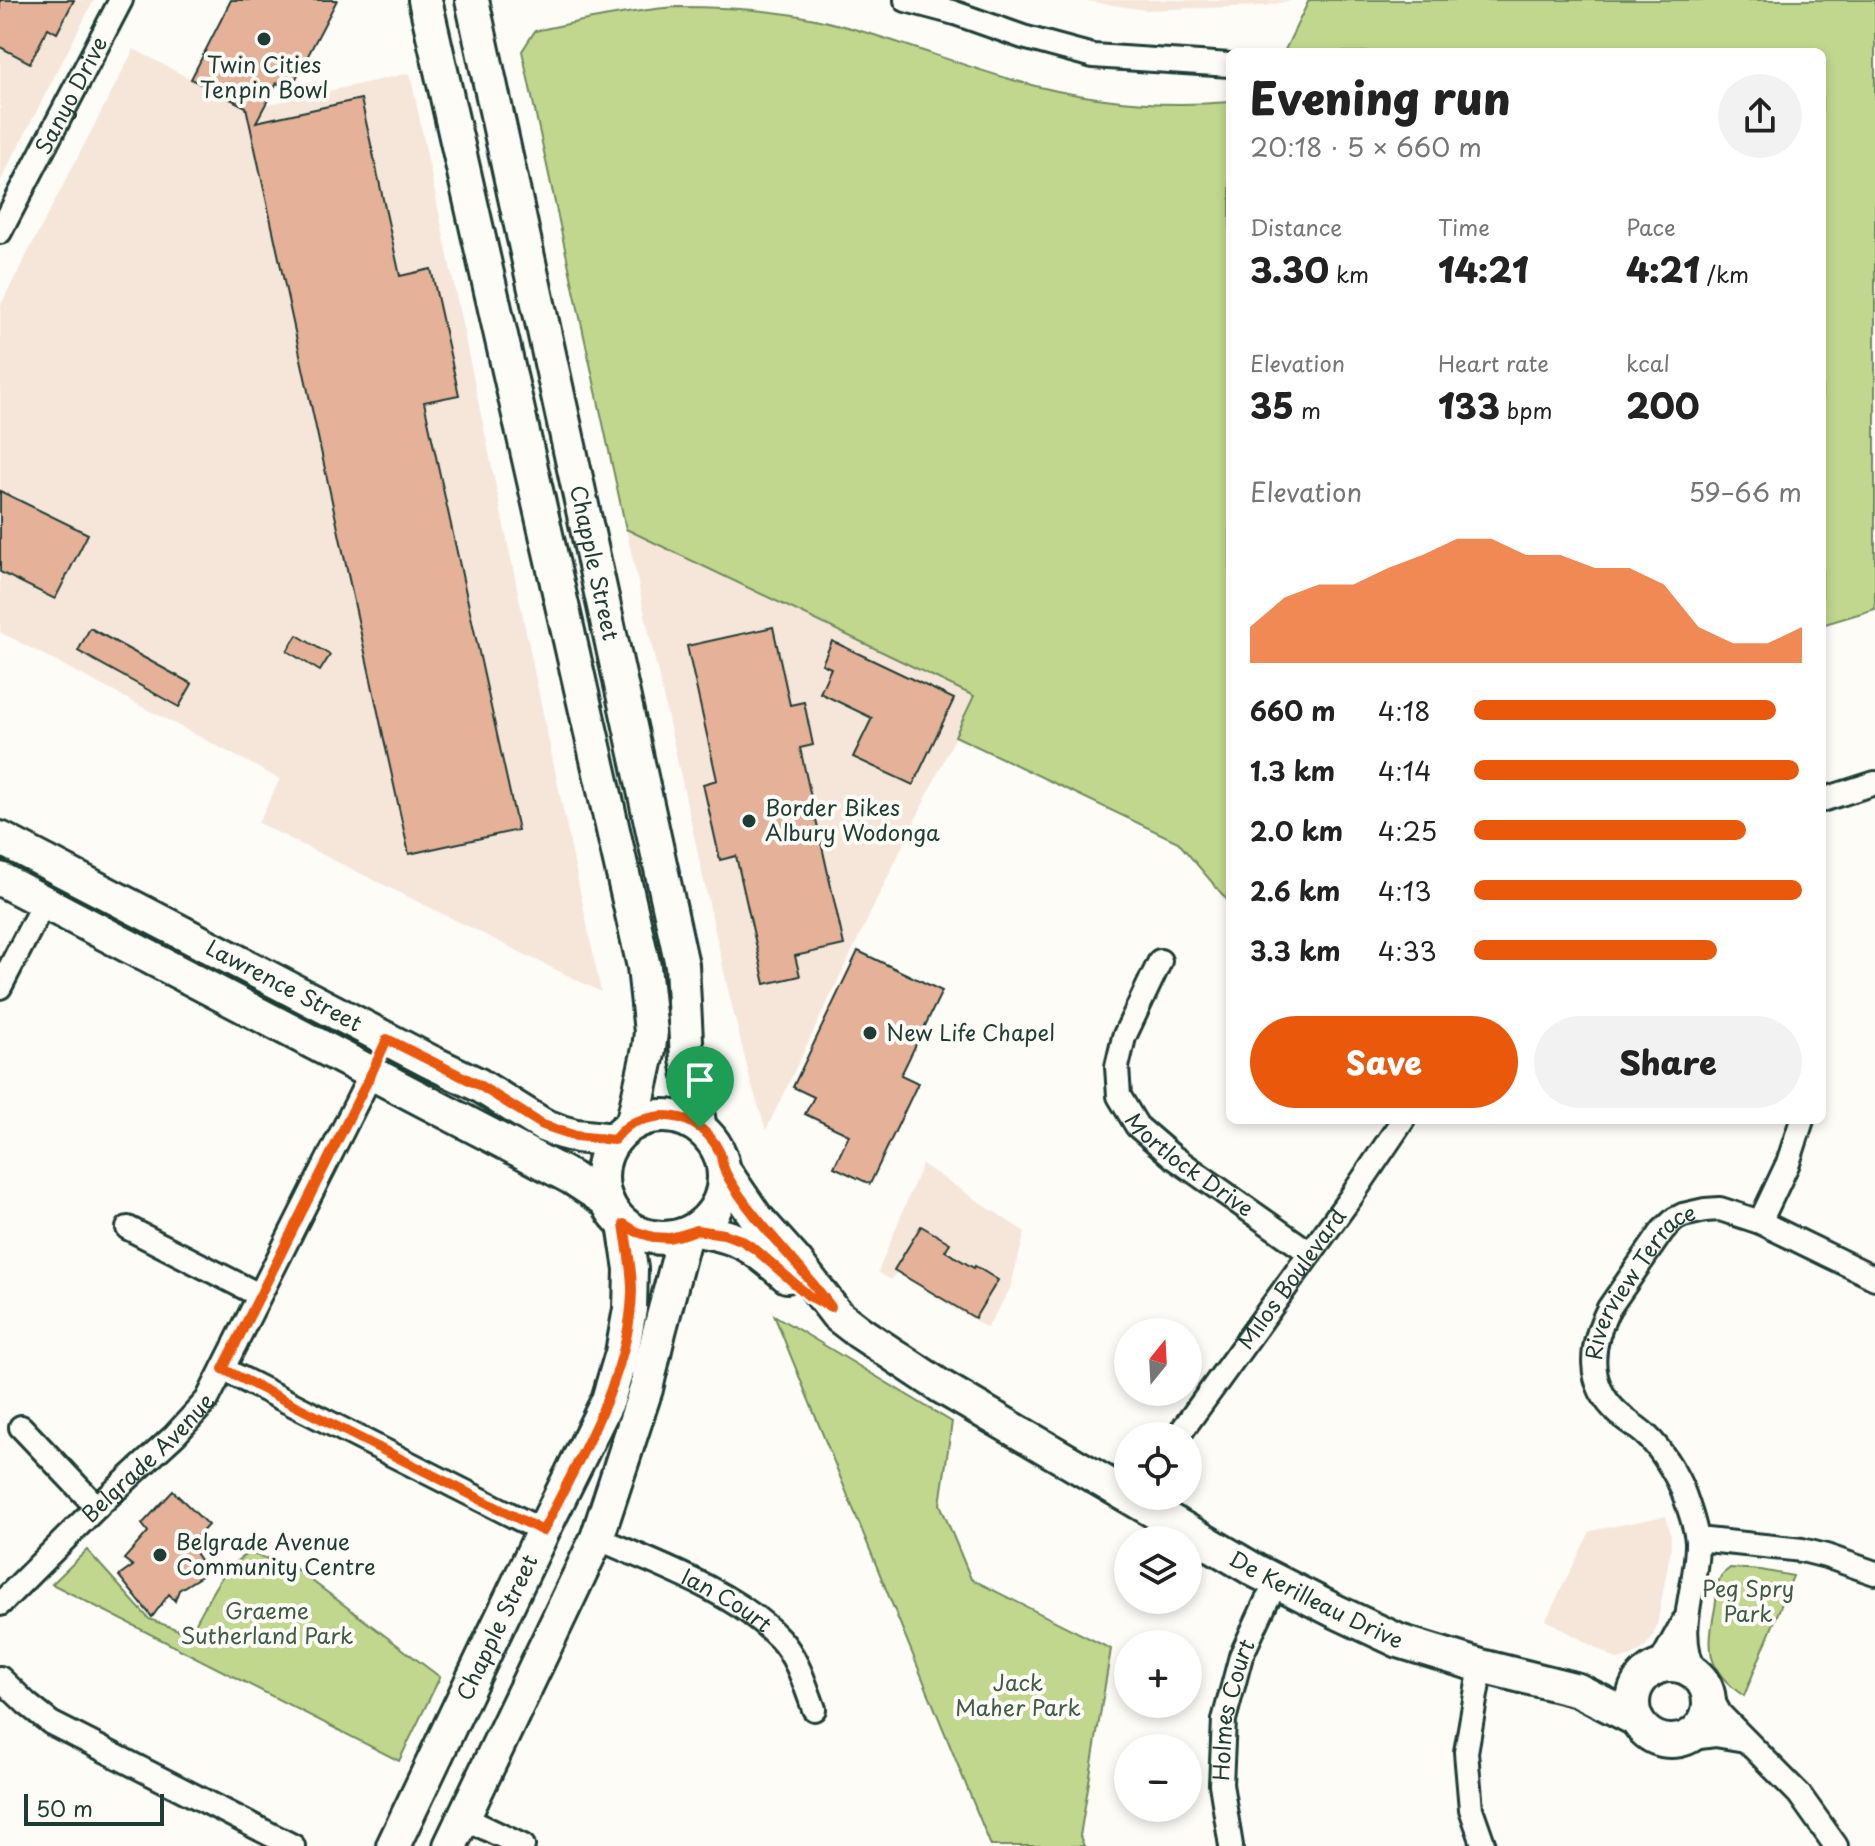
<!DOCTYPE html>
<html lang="en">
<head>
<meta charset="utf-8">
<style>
  :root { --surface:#fff; --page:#f2f2f2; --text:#222; --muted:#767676; --accent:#ea580c }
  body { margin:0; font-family:"Playpen Sans",sans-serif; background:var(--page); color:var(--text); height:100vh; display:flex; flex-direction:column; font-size:30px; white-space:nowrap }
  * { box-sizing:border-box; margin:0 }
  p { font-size:26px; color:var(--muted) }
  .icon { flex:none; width:44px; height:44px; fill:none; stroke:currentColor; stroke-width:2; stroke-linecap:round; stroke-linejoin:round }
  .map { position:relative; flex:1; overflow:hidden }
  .details { position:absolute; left:1226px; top:48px; width:600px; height:1076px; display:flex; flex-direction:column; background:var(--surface); border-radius:12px; box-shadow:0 4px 12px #0003 }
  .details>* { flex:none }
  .needle { width:52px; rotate:18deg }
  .fabs { position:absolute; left:1114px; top:1318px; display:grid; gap:16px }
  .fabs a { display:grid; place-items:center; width:88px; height:88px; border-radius:50%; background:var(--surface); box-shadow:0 4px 12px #0003; font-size:40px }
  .scale { position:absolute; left:24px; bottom:20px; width:140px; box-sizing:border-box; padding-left:8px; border:4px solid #1f3d34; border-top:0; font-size:22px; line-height:28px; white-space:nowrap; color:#1f3d34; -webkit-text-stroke:6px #fdfcf7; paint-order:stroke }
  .pin { position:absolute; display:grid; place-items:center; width:68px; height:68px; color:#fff; margin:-82px -34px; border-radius:50% 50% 50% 0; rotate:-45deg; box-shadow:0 0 8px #0007 }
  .pin .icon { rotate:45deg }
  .round { display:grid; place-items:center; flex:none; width:84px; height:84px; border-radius:42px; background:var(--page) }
  .overview { display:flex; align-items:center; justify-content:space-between; height:136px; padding:0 24px }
  h1 { font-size:44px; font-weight:800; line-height:60px }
  .figures { display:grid; grid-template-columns:repeat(3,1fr); gap:12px; height:136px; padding:8px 24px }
  .figures div { display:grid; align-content:center }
  .figures b { font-size:34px; font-weight:800 }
  .figures small { font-size:22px; font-weight:400 }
  .figures p { font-size:22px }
  .chart { height:224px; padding:16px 24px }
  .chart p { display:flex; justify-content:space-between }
  .chart svg { width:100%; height:144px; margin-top:8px; fill:var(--accent); opacity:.7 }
  .primary-button { display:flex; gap:16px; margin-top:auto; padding:16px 24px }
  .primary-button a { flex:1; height:92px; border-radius:48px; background:var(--accent); color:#fff; font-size:32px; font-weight:800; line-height:92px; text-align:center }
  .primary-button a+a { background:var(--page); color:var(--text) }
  ul { padding:0 24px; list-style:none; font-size:26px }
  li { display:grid; grid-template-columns:128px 96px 1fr; align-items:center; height:60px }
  li i { height:20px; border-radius:10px; background:var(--accent) }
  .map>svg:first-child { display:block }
</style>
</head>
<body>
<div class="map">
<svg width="1875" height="1846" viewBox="0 0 1875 1846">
  <rect width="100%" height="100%" fill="#fdfcf7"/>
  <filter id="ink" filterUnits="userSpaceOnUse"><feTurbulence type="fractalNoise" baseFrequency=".0125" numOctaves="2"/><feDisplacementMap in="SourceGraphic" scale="16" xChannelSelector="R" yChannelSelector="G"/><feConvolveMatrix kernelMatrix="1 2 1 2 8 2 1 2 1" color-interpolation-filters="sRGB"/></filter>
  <g filter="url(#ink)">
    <!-- built -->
    <path fill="#f6e6da" d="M0,0H94L0,182Z
      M1080,0H1293L1264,6L1145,10Z
      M134,49L247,109L410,73L601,992L258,823L280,779L0,632V306Z
      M626,529L975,696L766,1130L751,1083L729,994Z
      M922,1164L1025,1232L1010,1289L987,1328L896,1273L891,1280L878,1272Z
      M1666,1516L1671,1535V1548L1657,1625L1653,1636L1644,1648L1632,1656L1618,1660L1546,1620L1590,1531Z"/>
    <!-- green -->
    <path fill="#c0d78d" stroke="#708a60" stroke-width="2" d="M1309,0H1875V609L1822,625V52H1284Z
      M676,7C723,7 769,9 815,19C882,34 947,61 1013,80C1083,100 1158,108 1230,102V894L1227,900L1178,842L955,736L974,696L626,529L522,51L535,31C581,21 628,11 676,7Z
      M774,1315L952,1422L940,1504L971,1579L1111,1649L1080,1836L1084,1846H991Z
      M87,1550L149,1619L189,1634C207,1607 218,1568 249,1553L292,1566L440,1677L399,1761L52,1584Z
      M1730,1568L1761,1570L1793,1576L1744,1696C1706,1670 1707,1650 1715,1608C1717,1599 1716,1584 1721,1576C1721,1575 1729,1569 1730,1568Z"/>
    <!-- building -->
    <path fill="#e5b198" stroke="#1f3d34" stroke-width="2" d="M0,0H74L57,33L48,28L30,63L0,47Z
      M231,0H337L290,90L277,83L256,122L361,99L400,276L431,269L459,395L424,402L518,830L409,854L246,107L191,79Z
      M0,491L88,534L55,599L0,572Z
      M773,627L790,705L804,702L813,745L800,748L844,945L795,956L800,976L765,984L736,856L720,860L703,784L717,780L687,646Z
      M90,628L192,684L179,707L78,651Z
      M297,635L330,655L320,671L287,651Z
      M832,641L954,699L913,785L853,757L872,718L820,693L831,668L822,664Z
      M858,951L942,991L901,1075L918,1083L870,1184L834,1167L849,1135L805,1114L814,1097L793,1087Z
      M921,1226L950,1243L945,1251L974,1268L975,1266L998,1280L975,1318L894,1270Z
      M173,1491L208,1525L190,1545L208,1572L179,1590L175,1601L169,1594L152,1617L119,1576L133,1566L124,1559L148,1532L142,1524Z"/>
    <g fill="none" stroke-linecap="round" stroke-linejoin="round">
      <!-- street casing -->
      <g stroke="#1f3d34" stroke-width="28">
        <g id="street">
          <path d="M906,0L955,13L1023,37L1093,56L1230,65"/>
          <path id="s1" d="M0,232L121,0"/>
          <path d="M1822,800L1875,783"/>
          <path id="s2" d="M1160,961L1124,1037L1117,1067L1119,1096L1137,1126L1172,1156L1310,1253"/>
          <path d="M0,987L44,902"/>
          <path d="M1760,1222L1788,1163L1802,1120"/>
          <path d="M128,1228L259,1295"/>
          <path d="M223,1369L543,1531"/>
          <path d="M21,1427L97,1507"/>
          <path id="s3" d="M1178,1436L1351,1197L1403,1120"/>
          <path id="s4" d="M597,1538C656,1564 734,1591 779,1638C797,1657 805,1685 814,1709"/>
          <path d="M1697,1539L1802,1550L1826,1556L1875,1573"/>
          <path id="s5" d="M0,1604L97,1507L175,1435L207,1400L372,1072"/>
          <path d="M1481,1666L1466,1752L1471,1809L1484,1846"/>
          <path d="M1659,1666L1683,1622"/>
          <path id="s6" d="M1696,1674C1673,1629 1698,1588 1697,1541C1696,1527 1689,1508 1684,1494C1678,1477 1661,1449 1648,1437C1639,1428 1628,1422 1619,1414C1585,1384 1590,1345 1609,1308L1663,1230L1675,1219L1683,1215L1705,1210L1720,1209L1760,1222L1875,1278"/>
          <path d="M0,1678L27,1704L51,1723L293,1846"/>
          <path d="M1708,1692L1720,1714L1799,1794L1836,1846"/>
          <path d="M1684,1739L1715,1735L1745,1740"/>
          <path d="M464,1818L523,1846"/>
          <path id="s7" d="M1231,1846L1221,1784L1224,1720L1241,1656L1267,1600L1279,1582"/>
        </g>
      </g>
      <!-- secondary casing -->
      <g stroke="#1f3d34" stroke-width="38">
        <g id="secondary">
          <path d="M425,0L644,967L651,1032L649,1049L633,1121"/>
          <path id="s8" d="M472,0L682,965L687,1059L700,1128"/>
          <path id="s9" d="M0,838L431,1062L479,1085L543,1125L561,1132L576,1136L614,1140"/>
          <path d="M0,879L536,1159L572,1178L607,1201"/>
          <circle cx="663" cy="1177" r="61"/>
          <path id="s10" d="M725,1172L755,1216L797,1263L837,1315L859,1332L940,1386L1256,1571L1335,1611L1399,1641L1481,1666L1578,1690L1637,1720"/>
          <path d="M696,1230C742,1237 752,1246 787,1276"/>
          <circle cx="1671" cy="1703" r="38"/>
          <path id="s11" d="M393,1846L543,1531L608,1400L622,1353L630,1309L631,1269L624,1224"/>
          <path d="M450,1846L597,1538L646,1389L659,1332L685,1234"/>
        </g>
      </g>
      <!-- street -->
      <use href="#street" stroke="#fdfcf7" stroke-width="22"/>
      <!-- secondary -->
      <use href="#secondary" stroke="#fdfcf7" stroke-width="32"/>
    </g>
  </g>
  <g fill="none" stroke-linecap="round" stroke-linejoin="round" filter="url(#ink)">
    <!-- route casing -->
    <g stroke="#fff" stroke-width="16">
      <path id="route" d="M387,1039L479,1085L543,1125L576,1136L614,1140C628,1123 633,1121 655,1117C682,1112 709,1128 720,1153C722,1159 722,1165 725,1171C730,1183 747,1206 756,1217C781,1248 808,1275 831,1307L809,1296L755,1249L741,1240L724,1234L696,1230L685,1234L669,1238L653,1237L637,1232L624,1224C627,1246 632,1268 632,1291C630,1376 580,1456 543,1531L223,1369L372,1072Z"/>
    </g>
    <!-- route -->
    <use href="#route" stroke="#ea580c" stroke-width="10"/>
  </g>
  <!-- markers -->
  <g fill="#1f3d34" stroke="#fdfcf7" stroke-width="3">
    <circle cx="264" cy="39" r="8"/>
    <circle cx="749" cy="821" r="8"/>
    <circle cx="870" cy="1033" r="8"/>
    <circle cx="160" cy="1555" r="8"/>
  </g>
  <g text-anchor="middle" stroke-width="8" stroke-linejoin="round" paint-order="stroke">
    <!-- poi labels -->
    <g font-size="22" fill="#1f3d34" stroke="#fdfcf7" text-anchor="start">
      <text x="264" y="73" text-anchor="middle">Twin Cities<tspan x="264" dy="25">Tenpin Bowl</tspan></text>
      <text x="765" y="816">Border Bikes<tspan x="765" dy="25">Albury Wodonga</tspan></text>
      <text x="886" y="1041">New Life Chapel</text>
      <text x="176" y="1550">Belgrade Avenue<tspan x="176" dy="25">Community Centre</tspan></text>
    </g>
    <!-- street labels -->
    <g font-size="22" fill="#1f3d34" stroke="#fdfcf7">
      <text dy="8" stroke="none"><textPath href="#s1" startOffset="154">Sanyo Drive</textPath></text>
      <text dy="8" stroke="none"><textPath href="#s8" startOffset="576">Chapple Street</textPath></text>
      <text dy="8" stroke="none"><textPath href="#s9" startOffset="320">Lawrence Street</textPath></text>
      <text dy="8" stroke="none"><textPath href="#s2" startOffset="244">Mortlock Drive</textPath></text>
      <text dy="8" stroke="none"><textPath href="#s3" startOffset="194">Milos Boulevard</textPath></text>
      <text dy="8" stroke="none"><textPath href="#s6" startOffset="444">Riverview Terrace</textPath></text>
      <text dy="8" stroke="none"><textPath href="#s5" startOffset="208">Belgrade Avenue</textPath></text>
      <text dy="8" stroke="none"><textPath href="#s10" startOffset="740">De Kerilleau Drive</textPath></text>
      <text dy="8" stroke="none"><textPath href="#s4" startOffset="144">Ian Court</textPath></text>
      <text dy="8" stroke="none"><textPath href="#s11" startOffset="242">Chapple Street</textPath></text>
      <text dy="8" stroke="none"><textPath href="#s7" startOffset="138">Holmes Court</textPath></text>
    </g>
    <!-- park labels -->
    <g font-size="22" fill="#3f5c46" stroke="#fdfcf7">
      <text x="1748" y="1597">Peg Spry<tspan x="1748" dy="25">Park</tspan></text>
      <text x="267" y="1619">Graeme<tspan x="267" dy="25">Sutherland Park</tspan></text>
      <text x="1018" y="1691">Jack<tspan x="1018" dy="25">Maher Park</tspan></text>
    </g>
  </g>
</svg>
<div class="fabs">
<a><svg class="needle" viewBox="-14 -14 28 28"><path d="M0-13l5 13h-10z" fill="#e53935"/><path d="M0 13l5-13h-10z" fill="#767676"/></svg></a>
<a><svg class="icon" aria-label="locate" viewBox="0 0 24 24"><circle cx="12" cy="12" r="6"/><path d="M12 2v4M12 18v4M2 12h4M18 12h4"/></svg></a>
<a><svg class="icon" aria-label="layers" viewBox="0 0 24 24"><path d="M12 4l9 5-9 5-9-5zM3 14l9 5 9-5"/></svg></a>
<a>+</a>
<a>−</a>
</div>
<div class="scale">50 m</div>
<div class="pin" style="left:700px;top:1128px;background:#1e9e55"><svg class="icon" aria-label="arrive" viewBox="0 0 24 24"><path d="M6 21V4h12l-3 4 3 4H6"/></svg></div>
<section class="details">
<div class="overview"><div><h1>Evening run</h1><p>20:18 · 5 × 660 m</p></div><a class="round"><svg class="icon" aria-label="share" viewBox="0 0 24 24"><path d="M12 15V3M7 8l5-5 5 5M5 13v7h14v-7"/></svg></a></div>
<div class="figures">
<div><p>Distance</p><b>3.30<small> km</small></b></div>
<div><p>Time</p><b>14:21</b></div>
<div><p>Pace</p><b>4:21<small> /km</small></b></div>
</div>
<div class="figures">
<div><p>Elevation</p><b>35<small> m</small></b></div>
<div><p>Heart rate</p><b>133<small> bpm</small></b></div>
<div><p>kcal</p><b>200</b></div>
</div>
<div class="chart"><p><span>Elevation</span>59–66 m</p>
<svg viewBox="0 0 160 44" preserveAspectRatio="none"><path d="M0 44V33L10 24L20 20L30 20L40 15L50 11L60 6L70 6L80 11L90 11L100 15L110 15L120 20L130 33L140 38L150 38L160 33V44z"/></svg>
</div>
<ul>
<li><b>660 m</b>4:18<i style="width:92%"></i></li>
<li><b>1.3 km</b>4:14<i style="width:99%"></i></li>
<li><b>2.0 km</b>4:25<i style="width:83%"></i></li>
<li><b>2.6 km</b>4:13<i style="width:100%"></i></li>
<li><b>3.3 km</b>4:33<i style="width:74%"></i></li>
</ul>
<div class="primary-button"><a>Save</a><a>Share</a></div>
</section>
</div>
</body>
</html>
